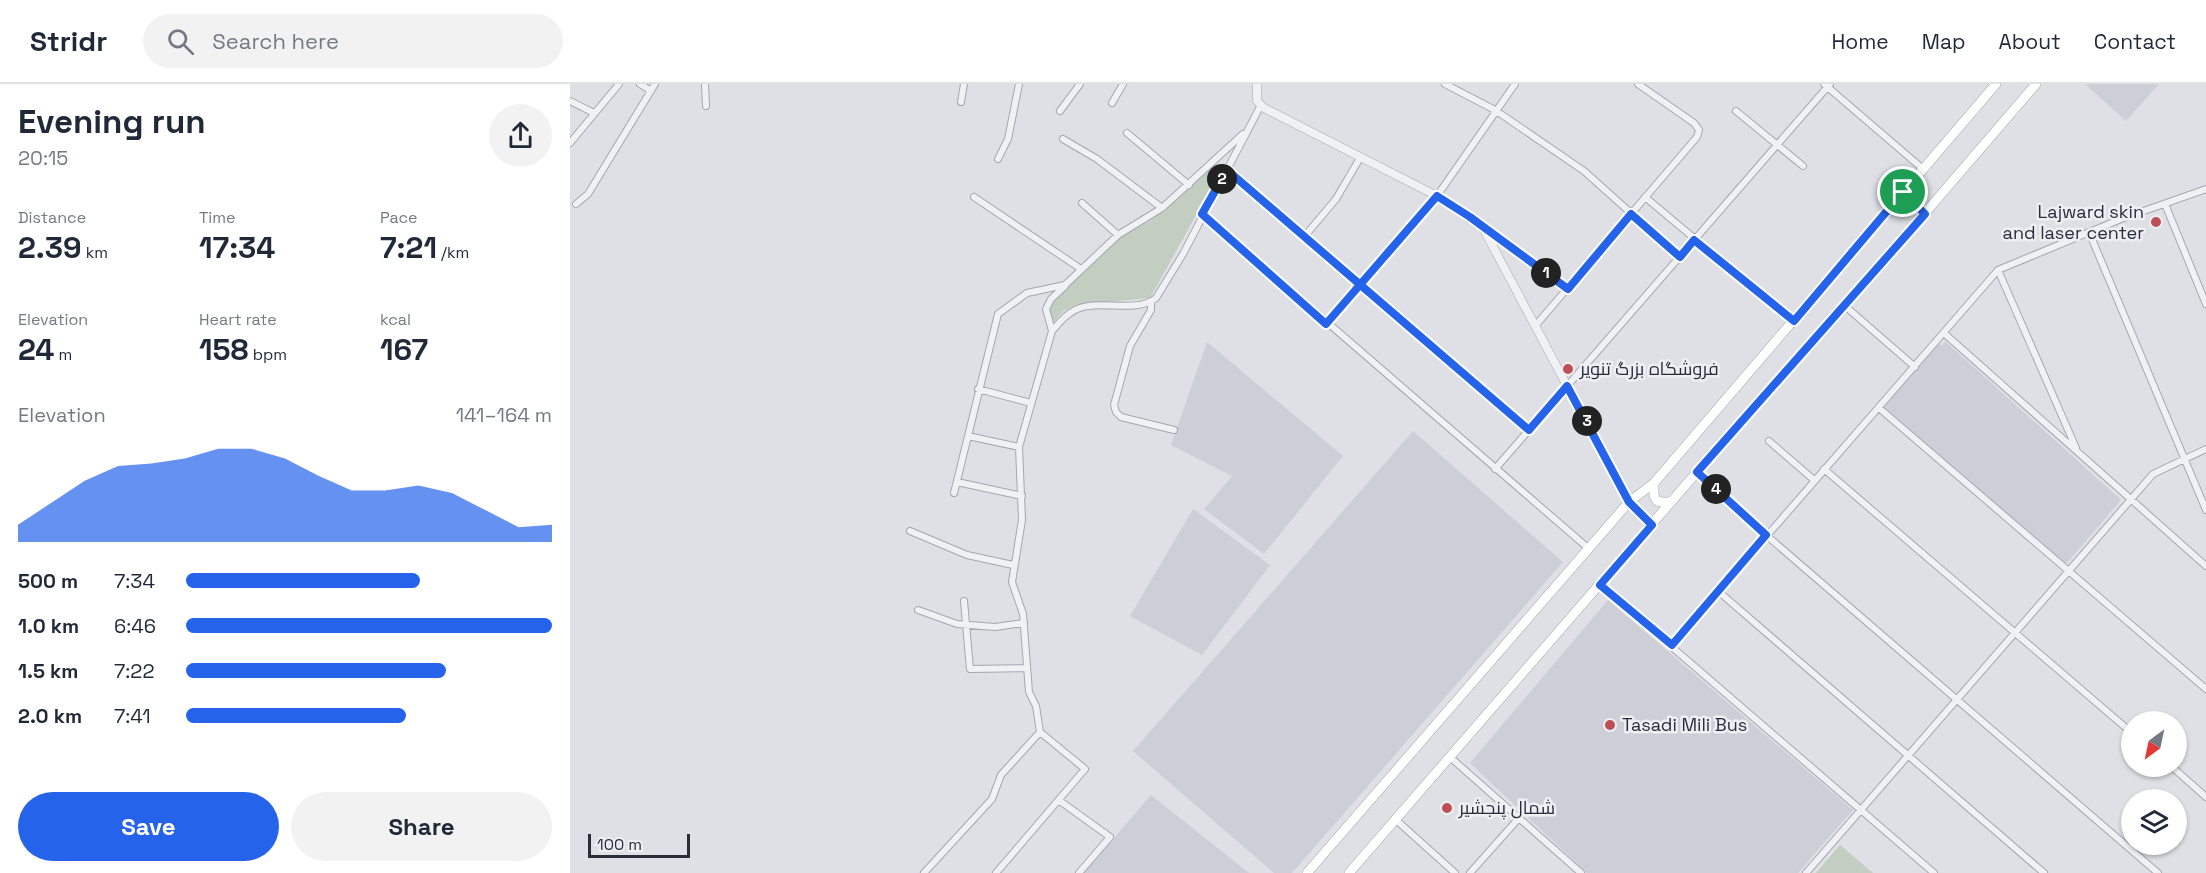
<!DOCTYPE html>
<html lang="en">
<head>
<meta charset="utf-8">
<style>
  :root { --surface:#fff; --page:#f2f2f3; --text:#1f2937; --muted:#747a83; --line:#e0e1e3; --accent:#2563eb }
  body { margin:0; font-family:"Space Grotesk",Cairo,sans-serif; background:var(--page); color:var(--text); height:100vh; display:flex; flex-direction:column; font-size:22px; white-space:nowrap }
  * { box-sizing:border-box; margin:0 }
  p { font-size:20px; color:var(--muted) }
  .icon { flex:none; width:33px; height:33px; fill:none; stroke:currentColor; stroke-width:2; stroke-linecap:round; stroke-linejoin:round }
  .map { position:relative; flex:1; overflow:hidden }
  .side { display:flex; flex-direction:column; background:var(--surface); width:570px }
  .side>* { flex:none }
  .needle { width:39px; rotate:213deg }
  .tools { position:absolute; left:1551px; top:627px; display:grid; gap:12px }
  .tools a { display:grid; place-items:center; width:66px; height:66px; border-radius:50%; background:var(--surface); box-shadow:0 2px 4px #0004; font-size:30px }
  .scale { position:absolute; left:18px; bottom:15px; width:102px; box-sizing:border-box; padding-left:6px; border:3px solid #292d3a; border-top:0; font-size:16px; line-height:21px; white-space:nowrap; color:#292d3a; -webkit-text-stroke:4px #edeff3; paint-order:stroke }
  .pin { position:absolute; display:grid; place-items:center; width:51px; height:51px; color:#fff; margin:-26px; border:3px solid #fff; border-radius:50%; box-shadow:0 2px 6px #0007 }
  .km { position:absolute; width:30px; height:30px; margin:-15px; border-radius:50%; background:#222; color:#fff; font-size:16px; line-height:30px; text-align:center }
  .round { display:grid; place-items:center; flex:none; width:63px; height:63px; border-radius:32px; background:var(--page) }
  .summary { display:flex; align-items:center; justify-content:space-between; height:102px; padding:0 18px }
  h1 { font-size:33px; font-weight:700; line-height:45px }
  .stats { display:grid; grid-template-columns:repeat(3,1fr); gap:9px; height:102px; padding:6px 18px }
  .stats div { display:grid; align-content:center }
  .stats b { font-size:30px; font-weight:700 }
  .stats small { font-size:16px; font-weight:400 }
  .stats p { font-size:16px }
  .chart { height:168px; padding:12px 18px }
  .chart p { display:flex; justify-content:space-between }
  .chart svg { width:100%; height:108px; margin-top:6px; fill:var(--accent); opacity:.7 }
  .cta { display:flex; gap:12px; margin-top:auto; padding:12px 18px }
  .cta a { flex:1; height:69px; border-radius:36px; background:var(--accent); color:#fff; font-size:24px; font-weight:700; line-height:69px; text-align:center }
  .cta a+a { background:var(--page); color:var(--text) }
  ul { padding:0 18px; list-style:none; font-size:20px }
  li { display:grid; grid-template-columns:96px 72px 1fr; align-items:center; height:45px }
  li i { height:15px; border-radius:8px; background:var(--accent) }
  header { display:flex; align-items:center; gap:36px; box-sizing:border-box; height:84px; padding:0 30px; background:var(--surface); border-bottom:2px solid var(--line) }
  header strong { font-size:28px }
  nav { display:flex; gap:33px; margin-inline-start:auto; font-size:21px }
  .search { width:420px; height:54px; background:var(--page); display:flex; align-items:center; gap:15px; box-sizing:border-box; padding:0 21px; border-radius:33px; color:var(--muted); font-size:22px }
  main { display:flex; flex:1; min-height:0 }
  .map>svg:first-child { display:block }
</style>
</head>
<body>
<header>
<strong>Stridr</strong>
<div class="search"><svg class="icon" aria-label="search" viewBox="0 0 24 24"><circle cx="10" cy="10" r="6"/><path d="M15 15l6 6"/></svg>Search here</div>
<nav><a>Home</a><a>Map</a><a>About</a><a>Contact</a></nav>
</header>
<main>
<section class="side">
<div class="summary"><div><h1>Evening run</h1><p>20:15</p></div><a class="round"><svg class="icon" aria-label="share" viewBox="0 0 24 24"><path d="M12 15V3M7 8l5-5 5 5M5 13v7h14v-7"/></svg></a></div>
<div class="stats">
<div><p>Distance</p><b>2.39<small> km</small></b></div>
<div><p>Time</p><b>17:34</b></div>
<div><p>Pace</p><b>7:21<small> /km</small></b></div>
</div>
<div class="stats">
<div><p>Elevation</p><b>24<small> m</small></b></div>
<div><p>Heart rate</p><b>158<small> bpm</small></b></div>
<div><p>kcal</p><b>167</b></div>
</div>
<div class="chart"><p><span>Elevation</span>141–164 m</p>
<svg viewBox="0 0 160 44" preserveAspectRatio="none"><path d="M0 44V37L10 28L20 19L30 13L40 12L50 10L60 6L70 6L80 10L90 17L100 23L110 23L120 21L130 24L140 31L150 38L160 37V44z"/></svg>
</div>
<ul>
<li><b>500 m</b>7:34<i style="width:64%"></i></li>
<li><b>1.0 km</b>6:46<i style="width:100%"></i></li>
<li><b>1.5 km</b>7:22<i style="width:71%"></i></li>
<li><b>2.0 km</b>7:41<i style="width:60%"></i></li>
</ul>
<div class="cta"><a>Save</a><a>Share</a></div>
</section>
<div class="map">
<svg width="1636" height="789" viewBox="0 0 1636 789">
  <rect width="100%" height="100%" fill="#dee0e5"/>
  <!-- built -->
  <path fill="#cccfd6" d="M1515,0H1589L1556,37Z
    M1375,257L1551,416L1496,480L1313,323L1369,259L1372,262Z
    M637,258L773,372L694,470L634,425L662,392L601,361Z
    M843,347L993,478L722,789H704L563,667Z
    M623,425L700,481L632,571L560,532Z
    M1038,516L1283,726L1228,789H1017L900,679Z
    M581,711L679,789H514Z"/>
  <!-- green -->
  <path fill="#c2cec0" d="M643,80L651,86L580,214L505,221L493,227L482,240L479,223L544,154L580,137Z
    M1270,761L1303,789H1246Z"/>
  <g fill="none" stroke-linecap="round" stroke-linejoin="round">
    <!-- minor casing -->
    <g stroke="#a4a7ae" stroke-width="8">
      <path id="minor" d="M70,0L81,7
        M135,0L136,22
        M875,0L925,26L1014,87L1110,173
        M1254,0L1353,85
        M0,17L24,29
        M391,18L394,0
        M542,19L553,0
        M490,27L510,0
        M1166,27L1233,82
        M557,49L619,101
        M493,55L527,75L592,124
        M0,59L49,0
        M428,75L438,55L449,0
        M657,86L959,346
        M404,113L511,185
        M1075,113L1223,237
        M512,119L548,151
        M6,120L18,110L85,0
        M1595,120L1636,220
        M632,130L1018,464
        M913,144L997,205
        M1519,148L1636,426
        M734,153L766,115L790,74
        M1428,186L1506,364
        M581,217V226L560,262L544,321L546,328L551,333L604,346
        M1275,222L1345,283
        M756,240L867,112L945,0
        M966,241L1127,53L1129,46L1124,39L1068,0
        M482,247L476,225L481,215L495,202
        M1375,250L1636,482
        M408,305L461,319
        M1309,324L1636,605
        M398,352L449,363
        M1199,357L1244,396
        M925,385L1260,0
        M1254,385L1562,649
        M1127,388L1196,451L1588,789
        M387,398L452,412
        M384,409L428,230L457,209L495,201L548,151L592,124L673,50
        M340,447L397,471L443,481
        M1030,501L1364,789
        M1148,507L1474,789
        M394,517L400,585L457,584
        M348,526L387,540L425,543L454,539
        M1102,561L1428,186L1551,135L1636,105
        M881,674L1011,789
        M1601,682L1636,713
        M490,717L540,753L509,789
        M825,735L885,789
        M354,789L422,715L431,691L470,648
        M426,789L515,685L470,648L466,622L459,608L453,530L442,498L452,436L449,363L482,247C490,238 496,230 507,225C530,215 566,230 586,214L613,170L691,21
        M900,789L949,734
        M1236,789L1583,390L1636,365"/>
    </g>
    <!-- tertiary casing -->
    <g stroke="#a4a7ae" stroke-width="9">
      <path id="tertiary" d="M687,0V17L694,24L867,112L913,144L1059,418L1081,441"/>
    </g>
    <!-- primary casing -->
    <g stroke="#9ea4b0" stroke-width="10">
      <path id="primary" d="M1333,108L1355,130
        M1084,399V412L1087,417L1096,419L1103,416
        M737,789L1059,418L1084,399L1426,0
        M779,789L1127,388L1275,222L1466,0"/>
    </g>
    <!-- minor -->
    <use href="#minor" stroke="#f0f1f4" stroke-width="6"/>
    <!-- tertiary -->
    <use href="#tertiary" stroke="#f0f1f4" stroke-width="8"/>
    <!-- primary -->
    <use href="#primary" stroke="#fff" stroke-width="9"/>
  </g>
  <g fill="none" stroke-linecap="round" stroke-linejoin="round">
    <!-- route casing -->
    <g stroke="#fff" stroke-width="12">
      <path id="route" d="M1333,108L1224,237L1124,156L1110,173L1061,130L998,205L900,133L867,112C830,155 793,197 756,240L632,130L657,86L959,346L997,302L1059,418L1082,441L1030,501L1102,561L1196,451L1127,388L1355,130L1333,108"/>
    </g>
    <!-- route -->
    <use href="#route" stroke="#2563eb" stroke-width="8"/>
  </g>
  <!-- markers -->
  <g fill="#bd5055" stroke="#edeff3" stroke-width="2">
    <circle cx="1586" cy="138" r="6"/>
    <circle cx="998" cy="285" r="6"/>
    <circle cx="1040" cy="641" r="6"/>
    <circle cx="877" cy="724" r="6"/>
  </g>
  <g text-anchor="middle" stroke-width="5" stroke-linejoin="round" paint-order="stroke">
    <!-- poi labels -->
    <g font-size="18" fill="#292d3a" stroke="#edeff3" text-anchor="start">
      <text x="1574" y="134" text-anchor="end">Lajward skin<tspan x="1574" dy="21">and laser center</tspan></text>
      <text x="1010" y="291">فروشگاه بزرگ تنویر</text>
      <text x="1052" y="647">Tasadi Mili Bus</text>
      <text x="889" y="730">شمال پنجشیر</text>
    </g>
  </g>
</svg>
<div class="tools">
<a><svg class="needle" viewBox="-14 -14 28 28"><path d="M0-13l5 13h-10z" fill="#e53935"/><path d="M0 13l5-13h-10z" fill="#747a83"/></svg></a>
<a><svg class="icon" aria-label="layers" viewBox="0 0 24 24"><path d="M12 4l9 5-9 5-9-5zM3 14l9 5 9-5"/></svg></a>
</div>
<div class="scale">100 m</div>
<div class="pin" style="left:1333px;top:108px;background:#1e9e55"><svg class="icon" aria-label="arrive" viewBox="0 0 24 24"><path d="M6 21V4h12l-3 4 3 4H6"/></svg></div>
<b class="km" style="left:976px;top:189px">1</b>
<b class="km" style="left:652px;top:95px">2</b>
<b class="km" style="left:1017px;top:337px">3</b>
<b class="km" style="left:1146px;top:405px">4</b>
</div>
</main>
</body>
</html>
